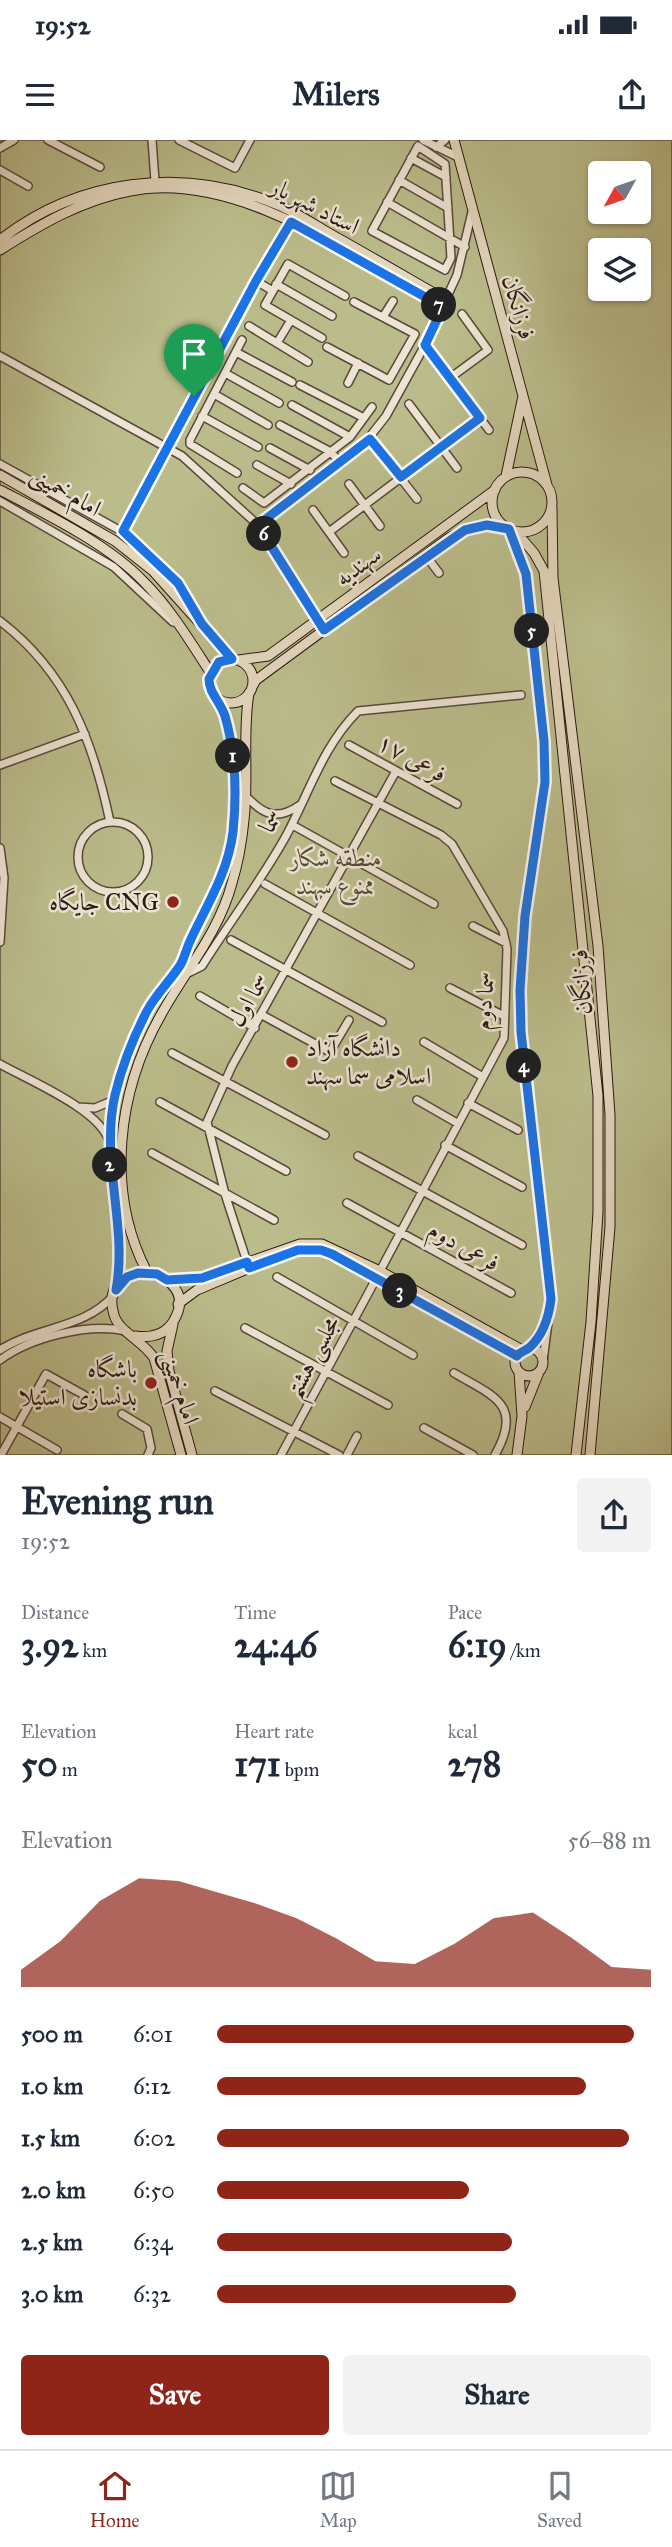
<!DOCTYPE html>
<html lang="en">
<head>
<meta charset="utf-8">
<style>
  :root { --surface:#fff; --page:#f2f2f3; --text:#1f2937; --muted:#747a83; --line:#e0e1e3; --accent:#8f2418 }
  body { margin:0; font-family:"IM FELL Great Primer",Amiri,serif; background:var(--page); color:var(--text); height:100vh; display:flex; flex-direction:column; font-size:26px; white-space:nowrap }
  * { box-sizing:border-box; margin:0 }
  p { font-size:23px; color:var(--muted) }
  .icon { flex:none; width:38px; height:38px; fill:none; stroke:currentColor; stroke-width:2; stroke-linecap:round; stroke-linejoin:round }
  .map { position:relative; height:1315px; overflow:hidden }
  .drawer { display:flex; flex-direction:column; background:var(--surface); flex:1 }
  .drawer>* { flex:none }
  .needle { width:46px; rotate:230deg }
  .tools { position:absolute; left:588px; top:21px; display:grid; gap:14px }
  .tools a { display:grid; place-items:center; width:63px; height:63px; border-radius:7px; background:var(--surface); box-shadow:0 2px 5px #0004; font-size:35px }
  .pin { position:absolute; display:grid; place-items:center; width:60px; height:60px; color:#fff; margin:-72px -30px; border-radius:50% 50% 50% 0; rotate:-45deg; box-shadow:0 0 7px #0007 }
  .pin .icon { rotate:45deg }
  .km { position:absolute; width:35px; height:35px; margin:-18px; border-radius:50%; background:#222; color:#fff; font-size:19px; line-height:35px; text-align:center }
  .round { display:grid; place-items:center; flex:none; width:74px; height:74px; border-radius:7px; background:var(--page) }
  .summary { display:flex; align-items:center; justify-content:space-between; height:119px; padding:0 21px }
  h1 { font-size:38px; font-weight:700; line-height:52px }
  .stats { display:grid; grid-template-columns:repeat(3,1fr); gap:10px; height:119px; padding:7px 21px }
  .stats div { display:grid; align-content:center }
  .stats b { font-size:35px; font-weight:700 }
  .stats small { font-size:19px; font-weight:400 }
  .stats p { font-size:19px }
  .chart { height:196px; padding:14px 21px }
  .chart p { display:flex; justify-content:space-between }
  .chart svg { width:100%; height:126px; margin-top:7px; fill:var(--accent); opacity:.7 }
  .primary-button { display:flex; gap:14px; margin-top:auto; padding:14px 21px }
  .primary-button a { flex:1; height:80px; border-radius:7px; background:var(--accent); color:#fff; font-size:28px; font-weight:700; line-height:80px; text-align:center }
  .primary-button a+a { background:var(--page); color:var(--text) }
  ul { padding:0 21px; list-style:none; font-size:23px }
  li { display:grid; grid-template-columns:112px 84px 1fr; align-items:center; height:52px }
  li i { height:18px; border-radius:9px; background:var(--accent) }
  .status { display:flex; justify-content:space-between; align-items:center; height:49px; padding:0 35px; background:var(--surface); direction:ltr }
  .status svg { height:19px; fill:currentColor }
  header { display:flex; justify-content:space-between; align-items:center; height:91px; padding:0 21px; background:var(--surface); font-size:32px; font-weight:700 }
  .tabs { display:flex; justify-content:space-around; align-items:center; height:98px; border-top:2px solid var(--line); background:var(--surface); font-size:19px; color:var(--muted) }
  .tabs a { display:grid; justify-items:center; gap:4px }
  .tabs .active { color:var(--accent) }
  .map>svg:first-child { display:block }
</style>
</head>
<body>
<div class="status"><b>19:52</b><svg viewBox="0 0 49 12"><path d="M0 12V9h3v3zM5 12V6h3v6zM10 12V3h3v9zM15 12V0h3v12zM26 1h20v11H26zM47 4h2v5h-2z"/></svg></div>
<header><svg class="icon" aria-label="menu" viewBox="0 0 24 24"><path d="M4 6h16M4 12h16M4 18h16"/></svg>Milers<svg class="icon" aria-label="share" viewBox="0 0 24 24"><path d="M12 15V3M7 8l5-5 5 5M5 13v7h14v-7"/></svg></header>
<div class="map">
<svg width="672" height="1315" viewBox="0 0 672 1315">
  <rect width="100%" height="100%" fill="#e3d6bc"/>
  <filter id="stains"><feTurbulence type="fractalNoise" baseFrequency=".00286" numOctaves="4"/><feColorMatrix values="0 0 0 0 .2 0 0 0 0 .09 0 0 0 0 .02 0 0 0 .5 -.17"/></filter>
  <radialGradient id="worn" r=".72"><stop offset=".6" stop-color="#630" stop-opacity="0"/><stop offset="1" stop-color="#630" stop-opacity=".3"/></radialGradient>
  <!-- green -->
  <path fill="#bbbc8b" stroke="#726b4e" stroke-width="2" fill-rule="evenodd" d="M0,0H672V1315H0ZM600,33H639V72H600ZM600,110H639V149H600Z"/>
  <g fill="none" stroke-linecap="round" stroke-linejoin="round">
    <!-- minor casing -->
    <g stroke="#58493c" stroke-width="10">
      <path id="minor" d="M48,0L100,27
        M152,0L155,41
        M179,0L235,28L250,0
        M423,0L458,17
        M418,6L445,24L451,118L445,130L372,91Z
        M436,7L445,0
        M0,8L14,0
        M411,18L446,37
        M0,30L28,46
        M399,40L448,68
        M387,62L465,107
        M256,141L273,151
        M276,144L332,176
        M383,177L393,161
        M249,186L308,222
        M322,198L265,165L288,124L345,156
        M277,203L291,180
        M425,205L489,290
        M327,207L389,240L415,194L354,162
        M236,212L292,242
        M0,216L182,316L258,385L317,479
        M225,233L279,263
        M450,238L488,210L462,174
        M348,243L358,223
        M300,245L364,278
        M214,254L268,285
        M409,264L457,328
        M292,265L350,297
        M202,276L258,307
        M280,285L331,312L341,324
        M370,299L417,359
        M270,308L310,330
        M0,324L130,396L178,443L196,475
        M257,325L291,344
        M237,333L190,304V300L242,200
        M349,344L380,386
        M243,348L264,363L350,297L372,267
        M0,361L114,427L173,482
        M313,370L344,413
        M258,385L360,309L386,276L425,205L457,135L472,72
        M509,389L526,434L544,601L545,642L520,816L521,892L551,1159L543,1221
        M123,391L256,141L291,82
        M329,392L480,278
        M426,416L439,433
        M0,481C68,533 93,601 110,682
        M349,605L457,664
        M0,625L85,594
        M335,641L441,695L452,704L503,791L507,809L504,898L380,1131
        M245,655C263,675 277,681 300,665
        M78 717a35 35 0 1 1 70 0a35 35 0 1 1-70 0Z
        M296,687L434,764
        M0,708L4,738L0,802
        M265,744L410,825
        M473,786L506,803
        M231,800L382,882
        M190,832L202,826C229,783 261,741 286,696C309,653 323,606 358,571L521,555
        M450,848L504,876
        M200,856L255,888
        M262,875L330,912L349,880
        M424,902L483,937
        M172,913L325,995
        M0,924C28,940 99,969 109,1001
        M417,960L457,983
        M160,962L286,1031
        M468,963L518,990
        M78,967L95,968L114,960
        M445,1005L522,1047
        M152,1013L274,1080
        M358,1016L522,1105
        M347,1063L511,1153
        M247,1122L225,1054L207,982L232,926L396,631
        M277,1137L413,1215
        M245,1188L388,1265
        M529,1208L545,1182
        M0,1210C37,1186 85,1189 114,1155
        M0,1220C31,1197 88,1183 126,1191
        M454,1233C493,1256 524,1264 495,1315
        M215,1251L339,1315
        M122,1274L147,1289L151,1308L148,1315
        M0,1277L57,1310
        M424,1288L473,1315
        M1,1315L46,1234L84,1255
        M281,1315L377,1137
        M347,1315L357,1296"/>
    </g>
    <!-- major casing -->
    <g stroke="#291a12" stroke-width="11">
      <path id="major" d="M454,0L547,345
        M0,100C78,39 181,26 273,63C295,71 314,85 334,96C372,117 409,139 446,160
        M0,110C41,84 82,60 130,51C237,30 354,117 443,167
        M492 362a30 30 0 1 1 60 0a30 30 0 1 1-60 0Z
        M0,335L115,401L153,431L232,519
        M506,336L523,256
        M0,350C46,374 108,404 144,442C170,468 190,501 210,532
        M552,368L553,438L598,806L610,975V1087L590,1315
        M516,392L534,413L544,431L598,956V1072L591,1182L576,1315
        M209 541a22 22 0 1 1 44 0a22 22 0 1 1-44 0Z
        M239,520L268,516L495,350
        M252,547L256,540L449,398C467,389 483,384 503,386
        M290,1113L310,1109L332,1113L517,1216
        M147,1132C105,1051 117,951 162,873C186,830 219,792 232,743C238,723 242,701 244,680C249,638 242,595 249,553
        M167,1140L202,1138L300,1104H322L380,1131L522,1210
        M116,1150C128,1085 100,1021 115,955C122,926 133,892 150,867C159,852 172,839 181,823C185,816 188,807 191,799C202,777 216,756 224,733C244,677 236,615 220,560
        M178,1164L197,1150L254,1126
        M173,1184L167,1211L169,1231L192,1315
        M135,1196C150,1198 164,1196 173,1182C207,1127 95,1112 114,1175C119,1192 143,1201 154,1218L181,1315
        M515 1222a14 14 0 1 1 28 0a14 14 0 1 1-28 0Z
        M525,1267L539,1232
        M517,1315L522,1276L519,1232"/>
    </g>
    <!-- minor -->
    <use href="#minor" stroke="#ede4d3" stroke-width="7"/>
    <!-- major -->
    <use href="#major" stroke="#e3d6bc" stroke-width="9"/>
  </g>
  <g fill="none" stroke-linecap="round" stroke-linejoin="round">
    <!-- route casing -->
    <g stroke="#fff" stroke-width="14">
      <path id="route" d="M291,82L443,167L425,205L480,278L401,337L370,299L258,385L324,490L465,390L487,385L509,389L526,434L544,601L545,642L525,776L520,850L521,892L551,1159C549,1175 543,1195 530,1207C526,1211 521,1211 517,1216L332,1114L321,1110H298L249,1128L247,1122L202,1138L167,1140L157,1134L138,1133L127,1137L116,1150C128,1086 100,1021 115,955C122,926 133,898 147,871C156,854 171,840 181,824C185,816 187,807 191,799C208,763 228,732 233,692C237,652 236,614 225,576C220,561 209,553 209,539L219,522L232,519L202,484L178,443L123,391L256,141Z"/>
    </g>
    <!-- route -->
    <use href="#route" stroke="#1a73e8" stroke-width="9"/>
  </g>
  <!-- markers -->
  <g fill="#8f2418" stroke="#ede4d3" stroke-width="2.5">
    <circle cx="173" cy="762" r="7"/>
    <circle cx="292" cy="922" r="7"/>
    <circle cx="151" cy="1243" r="7"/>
  </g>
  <g text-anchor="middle" stroke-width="5" stroke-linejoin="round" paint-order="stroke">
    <!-- street labels -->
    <g font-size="24" fill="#291a12" stroke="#ede4d3">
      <text transform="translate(315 66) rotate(27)" y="8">استاد شهریار</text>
      <text transform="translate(519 167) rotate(74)" y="8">فرزانگان</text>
      <text transform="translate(66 351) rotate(30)" y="8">امام خمینی</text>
      <text transform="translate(358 426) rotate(-36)" y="8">سهندیه</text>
      <text transform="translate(412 618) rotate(29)" y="8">فرعی ۱۷</text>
      <text transform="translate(270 681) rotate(-62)" y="8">سما</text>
      <text transform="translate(581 842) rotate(-94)" y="8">فرزانگان</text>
      <text transform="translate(248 860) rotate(-60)" y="8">سما اول</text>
      <text transform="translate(484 861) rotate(-86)" y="8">سما دوم</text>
      <text transform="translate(464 1106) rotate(29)" y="8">فرعی دوم</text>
      <text transform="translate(312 1217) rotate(-62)" y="8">مجلسی هشتم</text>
      <text transform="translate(180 1247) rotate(72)" y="8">امام خمینی</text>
    </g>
    <!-- park labels -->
    <g font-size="24" font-style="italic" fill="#554b36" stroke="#ede4d3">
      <text x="336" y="726">منطقه شکار<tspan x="336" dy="28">ممنوع سهند</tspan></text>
    </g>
    <!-- poi labels -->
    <g font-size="24" fill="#291a12" stroke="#ede4d3" text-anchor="end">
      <text x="159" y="770">جایگاه CNG</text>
      <text x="306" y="916" text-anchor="start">دانشگاه آزاد<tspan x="306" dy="28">اسلامی سما سهند</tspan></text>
      <text x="137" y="1237">باشگاه<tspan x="137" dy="28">بدنسازی استیلا</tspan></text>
    </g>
  </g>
  <rect width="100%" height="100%" filter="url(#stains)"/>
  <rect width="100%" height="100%" fill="url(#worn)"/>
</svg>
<div class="tools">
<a><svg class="needle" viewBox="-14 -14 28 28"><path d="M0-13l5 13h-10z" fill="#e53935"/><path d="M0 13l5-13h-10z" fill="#747a83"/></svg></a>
<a><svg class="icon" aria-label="layers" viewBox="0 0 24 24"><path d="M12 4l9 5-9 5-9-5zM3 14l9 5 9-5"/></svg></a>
</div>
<div class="pin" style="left:194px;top:256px;background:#1e9e55"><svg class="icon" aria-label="arrive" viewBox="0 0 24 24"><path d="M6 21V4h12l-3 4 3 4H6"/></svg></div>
<b class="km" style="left:233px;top:616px">1</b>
<b class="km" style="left:110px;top:1025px">2</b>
<b class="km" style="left:400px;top:1151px">3</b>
<b class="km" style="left:524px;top:926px">4</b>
<b class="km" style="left:532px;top:491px">5</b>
<b class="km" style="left:264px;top:394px">6</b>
<b class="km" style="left:439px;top:165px">7</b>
</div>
<section class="drawer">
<div class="summary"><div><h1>Evening run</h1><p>19:52</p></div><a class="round"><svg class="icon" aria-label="share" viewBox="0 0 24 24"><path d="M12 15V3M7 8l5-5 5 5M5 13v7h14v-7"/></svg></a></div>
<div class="stats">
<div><p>Distance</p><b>3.92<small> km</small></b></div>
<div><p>Time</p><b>24:46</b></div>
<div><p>Pace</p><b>6:19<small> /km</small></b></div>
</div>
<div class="stats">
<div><p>Elevation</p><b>50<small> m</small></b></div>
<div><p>Heart rate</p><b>171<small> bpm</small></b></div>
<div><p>kcal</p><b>278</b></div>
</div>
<div class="chart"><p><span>Elevation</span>56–88 m</p>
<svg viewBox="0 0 160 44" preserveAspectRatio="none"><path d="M0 44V38L10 28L20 14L30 6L40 7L50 11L60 15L70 20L80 27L90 35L100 36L110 29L120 20L130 18L140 27L150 37L160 38V44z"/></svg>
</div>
<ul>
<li><b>500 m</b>6:01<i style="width:96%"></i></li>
<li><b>1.0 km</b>6:12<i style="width:85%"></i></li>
<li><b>1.5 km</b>6:02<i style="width:95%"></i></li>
<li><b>2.0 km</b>6:50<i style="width:58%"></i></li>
<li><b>2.5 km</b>6:34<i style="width:68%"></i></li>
<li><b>3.0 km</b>6:32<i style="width:69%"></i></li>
</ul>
<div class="primary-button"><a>Save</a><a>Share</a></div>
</section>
<nav class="tabs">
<a class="active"><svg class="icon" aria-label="home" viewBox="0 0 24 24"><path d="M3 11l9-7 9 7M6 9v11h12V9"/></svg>Home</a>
<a><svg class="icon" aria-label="map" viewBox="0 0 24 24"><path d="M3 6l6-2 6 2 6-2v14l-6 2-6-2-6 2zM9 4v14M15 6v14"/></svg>Map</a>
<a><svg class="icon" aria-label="saved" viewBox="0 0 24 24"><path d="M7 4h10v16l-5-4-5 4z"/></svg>Saved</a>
</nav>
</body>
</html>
